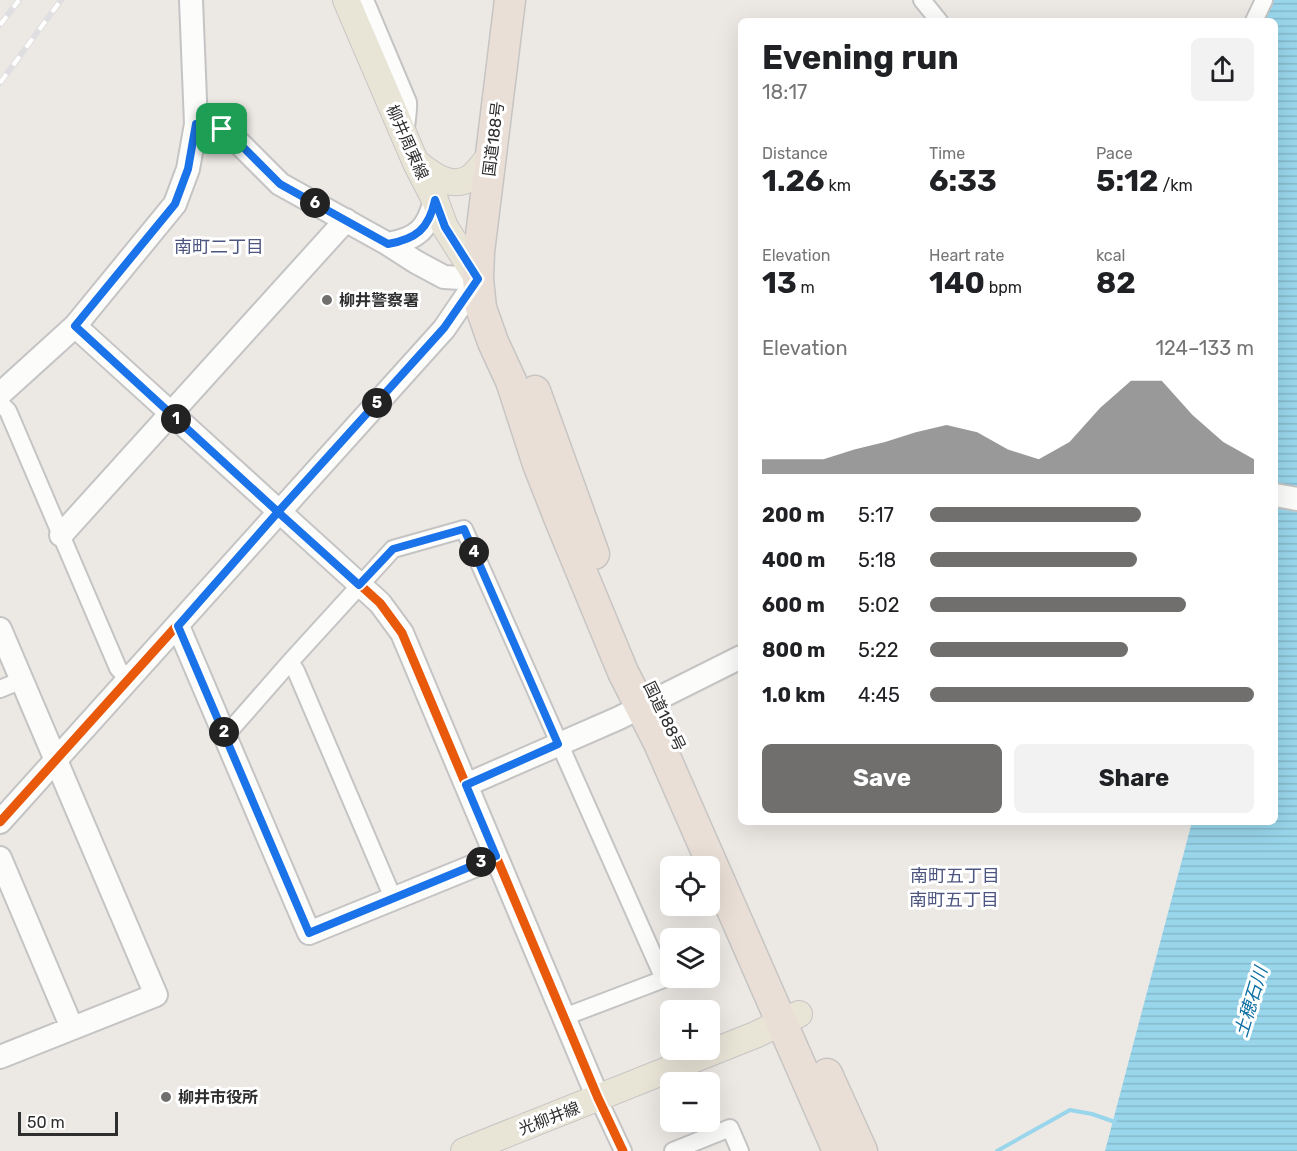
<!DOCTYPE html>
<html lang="en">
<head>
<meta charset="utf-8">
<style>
  :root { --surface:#fff; --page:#f2f2f2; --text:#202124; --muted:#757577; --accent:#706f6e }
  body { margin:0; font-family:Rubik,"Noto Sans JP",sans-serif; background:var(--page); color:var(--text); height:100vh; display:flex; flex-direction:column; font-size:22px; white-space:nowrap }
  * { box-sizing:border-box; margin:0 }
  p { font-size:20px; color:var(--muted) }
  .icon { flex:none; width:33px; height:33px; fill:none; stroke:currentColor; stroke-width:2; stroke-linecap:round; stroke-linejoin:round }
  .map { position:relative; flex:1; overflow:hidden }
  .side { position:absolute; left:738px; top:18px; width:540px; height:807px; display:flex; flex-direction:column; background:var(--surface); border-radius:9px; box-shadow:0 6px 24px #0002 }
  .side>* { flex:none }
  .fabs { position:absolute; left:660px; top:856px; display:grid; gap:12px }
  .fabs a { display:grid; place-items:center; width:60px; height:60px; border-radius:9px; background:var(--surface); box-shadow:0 6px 24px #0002; font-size:30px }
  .scale { position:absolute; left:18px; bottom:15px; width:100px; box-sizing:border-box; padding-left:6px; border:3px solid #2e2e2e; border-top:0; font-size:16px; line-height:21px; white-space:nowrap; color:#2e2e2e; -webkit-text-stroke:4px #fff; paint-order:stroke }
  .pin { position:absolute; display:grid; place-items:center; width:51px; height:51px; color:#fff; margin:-26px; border-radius:12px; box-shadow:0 3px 9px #0006 }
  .km { position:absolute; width:30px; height:30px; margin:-15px; border-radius:50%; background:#222; color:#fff; font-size:16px; line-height:30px; text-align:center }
  .round { display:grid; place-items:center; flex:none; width:63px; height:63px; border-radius:9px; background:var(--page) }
  .overview { display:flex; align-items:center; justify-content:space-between; height:102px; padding:0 24px }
  h1 { font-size:33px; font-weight:700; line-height:45px }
  .stats { display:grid; grid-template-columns:repeat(3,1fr); gap:9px; height:102px; padding:6px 24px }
  .stats div { display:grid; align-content:center }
  .stats b { font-size:30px; font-weight:700 }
  .stats small { font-size:16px; font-weight:400 }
  .stats p { font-size:16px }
  .chart { height:168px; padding:12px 24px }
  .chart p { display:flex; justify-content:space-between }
  .chart svg { width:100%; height:108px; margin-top:6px; fill:var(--accent); opacity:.7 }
  .action { display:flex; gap:12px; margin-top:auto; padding:12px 24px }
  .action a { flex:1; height:69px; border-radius:9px; background:var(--accent); color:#fff; font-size:24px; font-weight:700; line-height:69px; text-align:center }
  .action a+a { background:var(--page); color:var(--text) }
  ul { padding:0 24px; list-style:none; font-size:20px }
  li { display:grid; grid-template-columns:96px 72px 1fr; align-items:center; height:45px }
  li i { height:15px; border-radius:8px; background:var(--accent) }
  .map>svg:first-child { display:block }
</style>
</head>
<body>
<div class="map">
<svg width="1297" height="1151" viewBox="0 0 1297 1151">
  <defs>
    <pattern id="water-rules" width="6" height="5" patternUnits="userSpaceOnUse" patternTransform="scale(1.5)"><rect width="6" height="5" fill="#99d6ec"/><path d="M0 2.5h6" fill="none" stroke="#84b8cb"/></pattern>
  </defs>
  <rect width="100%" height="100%" fill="#ece8e4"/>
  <!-- water -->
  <path fill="url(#water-rules)" d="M1272,0H1297V1151H1105L1192,822H1275V21H1261Z"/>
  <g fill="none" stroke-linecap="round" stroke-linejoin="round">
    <!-- stream -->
    <path stroke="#99d6ec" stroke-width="4" d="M997,1151L1070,1110L1092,1114L1115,1122"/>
    <!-- street casing -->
    <g stroke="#c5c4c5" stroke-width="20">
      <path id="street" d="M365,0L408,102C409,114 405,124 406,136
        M922,0L939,21
        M1254,21L1264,0
        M0,403L8,411L118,668L128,680
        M290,662L296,671L393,898
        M0,689L22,680
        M226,735L290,662L393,549L464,529L664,979L564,1017
        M598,1098L623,1151
        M673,1151L730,1128L740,1151"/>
    </g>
    <!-- secondary casing -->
    <g stroke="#c5c4c5" stroke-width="26">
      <path id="secondary" d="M196,124L222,129L238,142L280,184L388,244L416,262L444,277L478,279
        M388,244C417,239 428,229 435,200
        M75,326L380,603L402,633L598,1098
        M0,394L75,326L175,204L188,169L196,124L191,0
        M1275,495L1297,499
        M61,535L346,220
        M178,626L309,933L496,857
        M0,629L156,995L0,1057
        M466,785L619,718L741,657
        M0,822L444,329L478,279
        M0,858L72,1028"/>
    </g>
    <!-- primary casing -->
    <g stroke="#c6c5c4" stroke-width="28">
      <path id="primary" d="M346,0L416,163L435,200L445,227L478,279
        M417,163C431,174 450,190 470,178C477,173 484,163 490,156
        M464,1151L755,1035L799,1014"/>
    </g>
    <!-- highway casing -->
    <g stroke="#c6c5c4" stroke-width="33">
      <path id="highway" d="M510,0L479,252L478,279L481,308L493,342L511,381L538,464L560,520L623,672L659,743L838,1151
        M535,391L594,554
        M827,1074L862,1151"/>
    </g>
    <!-- street -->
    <use href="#street" stroke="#fcfcfb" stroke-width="16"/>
    <!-- secondary -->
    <use href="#secondary" stroke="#fcfcfb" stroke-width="22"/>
    <!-- primary -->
    <use href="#primary" stroke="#e8e4d6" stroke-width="26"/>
    <!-- highway -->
    <use href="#highway" stroke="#eadfd6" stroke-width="30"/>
    <!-- rail casing -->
    <g stroke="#dfdfe1" stroke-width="6">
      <path id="rail" d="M0,25L19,0
        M0,83L61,0"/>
    </g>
    <!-- rail -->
    <use href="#rail" stroke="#fff" stroke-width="4" stroke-dasharray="11" stroke-linecap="butt"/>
    <!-- cycleway casing -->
    <g stroke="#fff" stroke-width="13">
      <path id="cycleway" d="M75,326L380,603L402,633L598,1098L623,1151
        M0,822L444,329L478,279"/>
    </g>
    <!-- cycleway -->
    <use href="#cycleway" stroke="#e8590c" stroke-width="9"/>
  </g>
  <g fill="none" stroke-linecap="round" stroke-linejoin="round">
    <!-- route casing -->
    <g stroke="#fff" stroke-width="12">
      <path id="route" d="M222,129L196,124L188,169L175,204L75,326L278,512L178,626L309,933L496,856L466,785L558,744L464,529L393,549L359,585L278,512L444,328L478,279L445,227L435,200C429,229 416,239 388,244L280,184L238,142L222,129"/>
    </g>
    <!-- route -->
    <use href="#route" stroke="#1a73e8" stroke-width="8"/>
  </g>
  <!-- markers -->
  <g fill="#706f6e" stroke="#fff" stroke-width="2">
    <circle cx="327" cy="300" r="6"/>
    <circle cx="166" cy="1097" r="6"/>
  </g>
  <g text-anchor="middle" stroke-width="6" stroke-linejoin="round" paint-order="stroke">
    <!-- street labels -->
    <g font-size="16" fill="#2e2e2e" stroke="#fff">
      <text transform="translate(493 139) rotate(-83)" y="6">国道188号</text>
      <text transform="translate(408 142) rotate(66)" y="6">柳井周東線</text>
      <text transform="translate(665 716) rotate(64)" y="6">国道188号</text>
      <text transform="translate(549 1118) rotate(-21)" y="6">光柳井線</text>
    </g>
    <!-- poi labels -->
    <g font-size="16" font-weight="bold" fill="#2e2e2e" stroke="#fff" text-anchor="start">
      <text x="339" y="306">柳井警察署</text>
      <text x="178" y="1103">柳井市役所</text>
    </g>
    <!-- neighbourhood labels -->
    <g font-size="18" fill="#4d5680" stroke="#fff">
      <text x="219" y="253">南町二丁目</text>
      <text x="955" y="882">南町五丁目</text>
      <text x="954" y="906">南町五丁目</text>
    </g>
    <!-- water labels -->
    <g font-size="18" font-style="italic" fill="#0d6fa3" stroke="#fff">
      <text transform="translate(1251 1002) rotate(-73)" y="6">土穂石川</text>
    </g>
  </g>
</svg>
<div class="fabs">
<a><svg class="icon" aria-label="locate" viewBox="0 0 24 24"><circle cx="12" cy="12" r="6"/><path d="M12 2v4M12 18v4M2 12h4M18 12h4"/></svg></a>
<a><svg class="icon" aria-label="layers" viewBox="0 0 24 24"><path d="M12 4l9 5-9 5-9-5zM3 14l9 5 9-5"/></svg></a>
<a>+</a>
<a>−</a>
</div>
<div class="scale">50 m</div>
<div class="pin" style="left:222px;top:129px;background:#1e9e55"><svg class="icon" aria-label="arrive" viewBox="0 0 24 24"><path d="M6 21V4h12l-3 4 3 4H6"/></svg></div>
<b class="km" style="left:176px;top:419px">1</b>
<b class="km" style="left:224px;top:732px">2</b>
<b class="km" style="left:481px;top:862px">3</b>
<b class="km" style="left:474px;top:552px">4</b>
<b class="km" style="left:377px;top:403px">5</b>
<b class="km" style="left:315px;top:203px">6</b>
<section class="side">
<div class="overview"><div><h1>Evening run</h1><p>18:17</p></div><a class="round"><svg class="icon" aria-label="share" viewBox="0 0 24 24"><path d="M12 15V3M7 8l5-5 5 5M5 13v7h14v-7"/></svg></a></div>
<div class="stats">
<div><p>Distance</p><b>1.26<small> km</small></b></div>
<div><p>Time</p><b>6:33</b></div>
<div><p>Pace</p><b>5:12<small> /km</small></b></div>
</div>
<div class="stats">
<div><p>Elevation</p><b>13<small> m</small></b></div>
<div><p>Heart rate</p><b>140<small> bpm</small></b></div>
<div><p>kcal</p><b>82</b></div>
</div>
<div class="chart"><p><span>Elevation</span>124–133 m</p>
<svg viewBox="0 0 160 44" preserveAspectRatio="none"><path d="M0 44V38L10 38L20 38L30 34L40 31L50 27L60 24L70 27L80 34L90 38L100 31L110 17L120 6L130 6L140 20L150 31L160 38V44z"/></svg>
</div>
<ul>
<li><b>200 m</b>5:17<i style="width:65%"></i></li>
<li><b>400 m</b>5:18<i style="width:64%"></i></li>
<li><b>600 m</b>5:02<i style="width:79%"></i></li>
<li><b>800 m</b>5:22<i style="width:61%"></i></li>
<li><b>1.0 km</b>4:45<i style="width:100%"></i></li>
</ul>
<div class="action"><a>Save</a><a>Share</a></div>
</section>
</div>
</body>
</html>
